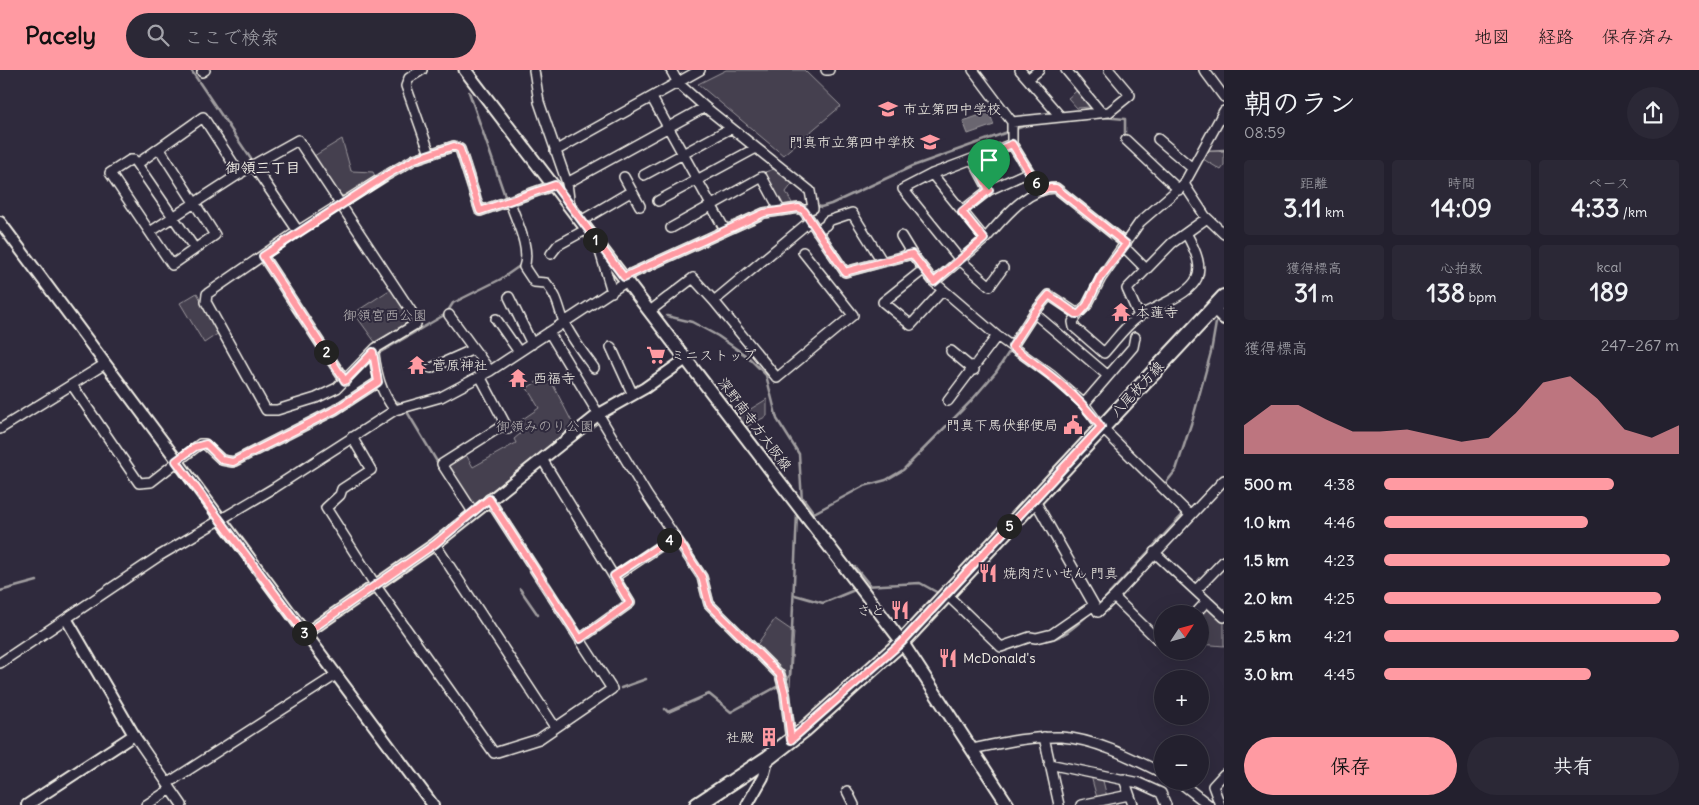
<!DOCTYPE html>
<html lang="ja">
<head>
<meta charset="utf-8">
<style>
  :root { --surface:#23202e; --page:#2b2836; --text:#f1f3f6; --muted:#a3a3aa; --line:#403e4a; --accent:#ff9aa2 }
  body { margin:0; font-family:Delius,"Klee One",sans-serif; background:var(--page); color:var(--text); height:100vh; display:flex; flex-direction:column; font-size:19px; white-space:nowrap }
  * { box-sizing:border-box; margin:0 }
  p { font-size:16px; color:var(--muted) }
  .icon { flex:none; width:28px; height:28px; fill:none; stroke:currentColor; stroke-width:2; stroke-linecap:round; stroke-linejoin:round }
  .map { position:relative; flex:1; overflow:hidden }
  .side { display:flex; flex-direction:column; background:var(--surface); width:475px }
  .side>* { flex:none }
  .needle { width:32px; rotate:54deg }
  .fabs { position:absolute; left:1154px; top:535px; display:grid; gap:10px }
  .fabs a { display:grid; place-items:center; width:55px; height:55px; border-radius:50%; background:var(--surface); box-shadow:0 5px 20px #0002,0 0 0 1px var(--line); font-size:25px }
  .pin { position:absolute; display:grid; place-items:center; width:42px; height:42px; color:#fff; margin:-51px -21px; border-radius:50% 50% 50% 0; rotate:-45deg; box-shadow:0 0 5px #0007 }
  .pin .icon { rotate:45deg }
  .km { position:absolute; width:25px; height:25px; margin:-12px; border-radius:50%; background:#222; color:#fff; font-size:14px; line-height:25px; text-align:center }
  .round { display:grid; place-items:center; flex:none; width:52px; height:52px; border-radius:26px; background:var(--page) }
  .head { display:flex; align-items:center; justify-content:space-between; height:85px; padding:0 20px }
  h1 { font-size:28px; font-weight:700; line-height:38px }
  .figures { display:grid; grid-template-columns:repeat(3,1fr); gap:8px; height:85px; padding:5px 20px }
  .figures div { display:grid; align-content:center; border-radius:5px; background:var(--page); text-align:center }
  .figures b { font-size:25px; font-weight:700 }
  .figures small { font-size:14px; font-weight:400 }
  .figures p { font-size:14px }
  .chart { height:140px; padding:10px 20px }
  .chart p { display:flex; justify-content:space-between }
  .chart svg { width:100%; height:90px; margin-top:5px; fill:var(--accent); opacity:.7 }
  .action { display:flex; gap:10px; margin-top:auto; padding:10px 20px }
  .action a { flex:1; height:58px; border-radius:30px; background:var(--accent); color:#111; font-size:20px; font-weight:700; line-height:58px; text-align:center }
  .action a+a { background:var(--page); color:var(--text) }
  ul { padding:0 20px; list-style:none; font-size:16px }
  li { display:grid; grid-template-columns:80px 60px 1fr; align-items:center; height:38px }
  li i { height:12px; border-radius:6px; background:var(--accent) }
  header { display:flex; align-items:center; gap:30px; box-sizing:border-box; height:70px; padding:0 25px; background:var(--accent); color:#111 }
  header strong { font-size:24px }
  nav { display:flex; gap:28px; margin-inline-start:auto; font-size:18px }
  .search { width:350px; height:45px; background:var(--page); display:flex; align-items:center; gap:12px; box-sizing:border-box; padding:0 18px; border-radius:28px; color:var(--muted); font-size:19px }
  main { display:flex; flex:1; min-height:0 }
  .map>svg:first-child { display:block }
</style>
</head>
<body>
<header>
<strong>Pacely</strong>
<div class="search"><svg class="icon" aria-label="search" viewBox="0 0 24 24"><circle cx="10" cy="10" r="6"/><path d="M15 15l6 6"/></svg>ここで検索</div>
<nav><a>地図</a><a>経路</a><a>保存済み</a></nav>
</header>
<main>
<div class="map">
<svg width="1224" height="735" viewBox="0 0 1224 735">
  <rect width="100%" height="100%" fill="#2f2a3d"/>
  <filter id="ink" filterUnits="userSpaceOnUse"><feTurbulence type="fractalNoise" baseFrequency=".02" numOctaves="2"/><feDisplacementMap in="SourceGraphic" scale="10" xChannelSelector="R" yChannelSelector="G"/><feConvolveMatrix kernelMatrix="1 2 1 2 8 2 1 2 1" color-interpolation-filters="sRGB"/></filter>
  <g filter="url(#ink)">
    <!-- green -->
    <path fill="#454050" stroke="#9c989c" d="M726,0H804L841,36L783,85L698,14Z
      M1080,18L1093,34L1090,37L1077,38L1068,28Z
      M342,69L351,101L373,102L375,106L345,126L340,125L314,86Z
      M1208,81H1224V96L1221,100L1203,89Z
      M777,98L793,113L786,122L792,133L783,136L765,102Z
      M391,219C398,229 411,242 406,254L375,272L354,243Z
      M197,223L219,263L204,273L180,233Z
      M548,305L574,356L472,436L445,395L465,383L473,397L516,373L514,369L520,364L517,353L539,338L527,318Z
      M767,329V346L744,358L732,343L739,338L744,343Z
      M1207,535L1224,552V576L1200,574V544Z
      M775,549L794,562L790,616L787,617L756,576Z
      M1091,706L1102,707L1107,727L1097,728Z"/>
    <!-- water -->
    <path fill="#6a6670" stroke="#a19ea0" d="M989,42L994,55L968,64L963,51Z"/>
    <g fill="none" stroke-linecap="round" stroke-linejoin="round">
      <!-- stream -->
      <path stroke="#a19ea0" stroke-width="2.5" d="M191,0L251,89
        M665,0L671,9
        M469,22L506,129
        M1102,47L1125,49V68
        M1206,81L1224,80
        M814,135L821,137L831,134L913,96L1027,55
        M667,246L692,252L718,266L748,287L766,305L777,349L799,384L802,431
        M381,301L379,283L446,244L453,233L501,209L521,195
        M391,329L404,335
        M406,340L439,395
        M1170,419L1165,414L1176,400L1193,348L1211,282L1216,253
        M803,428L814,443L864,416L886,410L903,400L971,331L996,302L1011,279
        M855,497L869,514
        M864,516L920,513L940,524
        M520,519L538,545
        M0,521L37,511
        M795,525L823,533L857,519
        M1097,537L1185,442
        M1041,571C1062,570 1076,556 1091,542
        M785,612L790,605L797,443
        M621,618L646,609
        M665,639L668,642L709,624L731,642L780,615"/>
      <!-- minor casing -->
      <g stroke="#f4f1e8" stroke-width="12">
        <path id="minor" d="M422,0L409,8L406,16L430,84
          M534,0L539,32L567,113L570,137
          M671,0L678,13L705,37L810,121L813,138L804,141
          M826,0H829
          M973,0L1012,52L1109,42L1130,25L1109,0
          M1020,0L1059,45
          M1066,0L1100,41
          M1204,0L1224,27
          M202,2L205,0
          M1028,9L1039,0
          M652,28L725,160
          M1012,52V74L1041,121
          M1158,69L1192,98
          M1126,70L1179,120
          M159,78L215,165L195,179L134,90H130L110,103L172,195L195,179
          M555,81L700,0
          M973,90L989,120
          M137,94L203,47L240,104
          M253,95L298,161
          M932,104L985,169C1003,149 1026,118 1056,118L1126,174
          M644,105L731,58
          M624,107L640,136
          M567,113L705,37
          M1184,114L1205,146L1224,164
          M658,131L756,78
          M510,132C516,151 531,178 524,197L534,212L546,213C558,227 558,236 564,252C571,268 584,284 594,298
          M962,141L989,120L1029,102
          M581,151L632,121
          M671,158L762,107L780,140
          M817,161L826,155L828,151L852,143L882,191
          M150,162L253,95L298,70L415,247L416,254L376,278L337,318L316,328L277,340H266L206,232L207,224L298,161L387,105L415,89L454,76L460,79L480,141L555,115
          M901,166L912,184
          M1124,177L1145,198
          M599,178L612,222
          M551,184L558,175L587,159
          M263,186L345,311
          M1003,198L990,216L961,191L903,119L932,104L1012,74
          M923,200L883,232L911,255L943,220
          M624,207L764,143L799,138L804,141L845,202L912,184L934,212L997,266L1051,305L1084,334L1101,357L1190,445
          M934,212L985,169
          M509,227L532,274
          M714,231L777,308L853,245L803,182
          M650,241L693,208L714,231L810,151
          M1034,243L1107,305
          M1079,243L1073,252L1074,257L1104,283C1115,271 1125,256 1138,247C1145,242 1152,240 1159,236C1200,216 1210,206 1186,163
          M449,245L490,301
          M1139,246L1127,219L1172,173L1207,148
          M496,249L519,282
          M549,262L647,425L702,507L709,534L780,605L785,623L791,671
          M611,277L633,325
          M1012,277L1034,243L1049,225L1076,243H1079L1087,235L1101,208L1140,152L1184,114L1224,41
          M373,281C377,304 380,322 395,340
          M951,281L974,300
          M431,298L474,279
          M480,306L508,359
          M72,315L139,413L151,412L200,374H205L222,390L233,392L335,340L378,312
          M948,331L997,266
          M1084,334L1133,277L1135,267
          M0,359L105,294
          M352,367L371,400L342,419L340,425L326,438L376,516L494,683L539,669L612,619L489,429
          M542,389L630,533L580,569
          M1034,429L1098,542L1114,527L1224,410
          M473,442L442,394L505,354
          M435,474L555,657
          M1154,482L1224,547
          M614,507L675,466
          M1196,520L1224,491
          M945,523L1001,577L1030,567L1036,568L1052,564L1094,535
          M1114,527L1159,571H1162
          M1195,544L1207,531
          M0,593L159,486L274,418L395,340L441,327L490,301L627,211
          M134,665L182,735
          M1044,667L1059,735
          M972,679C1001,673 1031,666 1061,667C1095,669 1132,688 1162,703
          M1049,694L1139,713L1161,723L1166,735
          M1124,709L1133,735
          M1178,711L1209,735
          M168,713L336,605
          M847,721L854,735
          M146,735L171,719
          M1081,735L1129,725
          M1220,735L1213,716L1224,704"/>
      </g>
      <!-- tertiary casing -->
      <g stroke="#f4f1e8" stroke-width="14">
        <path id="tertiary" d="M0,152L433,735
          M1213,238L1224,249
          M305,564L435,474L599,344L645,318L686,289
          M27,735L134,665L67,550
          M747,735L763,707L768,688"/>
      </g>
      <!-- secondary casing -->
      <g stroke="#f4f1e8" stroke-width="15">
        <path id="secondary" d="M465,0L902,572L1008,735"/>
      </g>
      <!-- primary casing -->
      <g stroke="#f4f1e8" stroke-width="18">
        <path id="primary" d="M697,735L768,688L804,660L902,572L1224,227"/>
      </g>
      <!-- minor -->
      <use href="#minor" stroke="#2f2a3d" stroke-width="9"/>
      <!-- tertiary -->
      <use href="#tertiary" stroke="#2f2a3d" stroke-width="10"/>
      <!-- secondary -->
      <use href="#secondary" stroke="#2f2a3d" stroke-width="11"/>
      <!-- primary -->
      <use href="#primary" stroke="#2f2a3d" stroke-width="14"/>
    </g>
  </g>
  <g fill="none" stroke-linecap="round" stroke-linejoin="round" filter="url(#ink)">
    <!-- route casing -->
    <g stroke="#fff" stroke-width="10">
      <path id="route" d="M1012,74L1041,121L1048,118H1056L1126,174L1100,208L1087,235L1079,244H1076L1049,225L1034,243L1012,277C1046,301 1077,324 1101,357L902,572L791,670L785,623L780,605L709,534L702,507L675,466L614,506L630,533L580,569L489,429L435,474L305,564L176,391L195,377L206,374L222,390L233,392L335,340L378,312L373,282L345,311L263,186L387,105L415,89L454,76L460,79L480,141L555,115L624,207L764,143L799,138L804,141L845,202L912,184L934,212L984,169L962,142L989,120L974,90Z"/>
    </g>
    <!-- route -->
    <use href="#route" stroke="#ff9aa2" stroke-width="6"/>
  </g>
  <!-- icons -->
  <defs>
    <g id="school-bare" transform="scale(1.5)"><path d="M0-5L7-2L0 1L-7-2ZM-4 1L0 2.5L4 1V4Q0 6-4 4Z" fill="#ff9aa2" stroke="#2f2a3d" stroke-width="2.5" paint-order="stroke"/></g>
    <g id="temple-bare" transform="scale(1.5)"><path d="M0-6L5-2H3V0L6.5 2.5H4V6H1.5V3h-3V6H-4V2.5H-6.5L-3 0V-2H-5Z" fill="#ff9aa2" stroke="#2f2a3d" stroke-width="2.5" paint-order="stroke"/></g>
    <g id="supermarket-bare" transform="scale(1.5)"><path d="M-6-5.5h2.5l.6 2H6L4.5 2H-2.5L-4.4-4H-6ZM-1.5 3.2a1.3 1.3 0 1 0 .1 0ZM3 3.2a1.3 1.3 0 1 0 .1 0Z" fill="#ff9aa2" stroke="#2f2a3d" stroke-width="2.5" paint-order="stroke"/></g>
    <g id="civic-bare" transform="scale(1.5)"><path d="M-.6-6.5H3V-4.5H.6V-3L4-1V1h2V6H-6V1h2V-1L-.6-3ZM-1.2 2.5V6h2.4V2.5Z" fill="#ff9aa2" stroke="#2f2a3d" stroke-width="2.5" paint-order="stroke"/></g>
    <g id="restaurant-bare" transform="scale(1.5)"><path d="M-5-6h1v4h1v-4h1v4h1v-4h1v5L-1.5 .5V6h-2V.5L-5-1ZM5-6V6H3V1.5H1.5Q1.5-4 5-6Z" fill="#ff9aa2" stroke="#2f2a3d" stroke-width="2.5" paint-order="stroke"/></g>
    <g id="building-bare" transform="scale(1.5)"><path d="M-4-6H4V6H1V3H-1V6H-4ZM-2.5-4.3h1.7v1.8h-1.7ZM.8-4.3h1.7v1.8H.8ZM-2.5-1h1.7V.8h-1.7ZM.8-1h1.7V.8H.8Z" fill="#ff9aa2" stroke="#2f2a3d" stroke-width="2.5" paint-order="stroke"/></g>
  </defs>
  <g fill-rule="evenodd">
    <use href="#school-bare" x="888" y="39"/>
    <use href="#school-bare" x="930" y="72"/>
    <use href="#temple-bare" x="1121" y="242"/>
    <use href="#supermarket-bare" x="656" y="285"/>
    <use href="#temple-bare" x="417" y="295"/>
    <use href="#temple-bare" x="518" y="308"/>
    <use href="#civic-bare" x="1073" y="355"/>
    <use href="#restaurant-bare" x="988" y="503"/>
    <use href="#restaurant-bare" x="900" y="540"/>
    <use href="#restaurant-bare" x="948" y="588"/>
    <use href="#building-bare" x="769" y="667"/>
  </g>
  <g text-anchor="middle" stroke-width="4" stroke-linejoin="round" paint-order="stroke">
    <!-- poi labels -->
    <g font-size="14" fill="#f4f1e8" stroke="#2f2a3d" text-anchor="start">
      <text x="903" y="44">市立第四中学校</text>
      <text x="915" y="77" text-anchor="end">門真市立第四中学校</text>
      <text x="1136" y="247">本蓮寺</text>
      <text x="671" y="290">ミニストップ</text>
      <text x="432" y="300">菅原神社</text>
      <text x="533" y="313">西福寺</text>
      <text x="1058" y="360" text-anchor="end">門真下馬伏郵便局</text>
      <text x="1003" y="508">焼肉だいせん 門真</text>
      <text x="885" y="545" text-anchor="end">さと</text>
      <text x="963" y="593">McDonald's</text>
      <text x="754" y="672" text-anchor="end">社殿</text>
    </g>
    <!-- park labels -->
    <g font-size="14" fill="#b7b3b3" stroke="#2f2a3d">
      <text x="385" y="250">御領宮西公園</text>
      <text x="545" y="361">御領みのり公園</text>
    </g>
    <!-- street labels -->
    <g font-size="14" fill="#f4f1e8" stroke="#2f2a3d">
      <text transform="translate(1137 319) rotate(-47)" y="5">八尾枚方線</text>
      <text transform="translate(755 354) rotate(53)" y="5">深野南寺方大阪線</text>
    </g>
    <!-- neighbourhood labels -->
    <g font-size="15" font-weight="bold" fill="#f4f1e8" stroke="#2f2a3d">
      <text x="263" y="103">御領三丁目</text>
    </g>
  </g>
</svg>
<div class="fabs">
<a><svg class="needle" viewBox="-14 -14 28 28"><path d="M0-13l5 13h-10z" fill="#e53935"/><path d="M0 13l5-13h-10z" fill="#a3a3aa"/></svg></a>
<a>+</a>
<a>−</a>
</div>
<div class="pin" style="left:989px;top:120px;background:#1e9e55"><svg class="icon" aria-label="arrive" viewBox="0 0 24 24"><path d="M6 21V4h12l-3 4 3 4H6"/></svg></div>
<b class="km" style="left:595px;top:170px">1</b>
<b class="km" style="left:326px;top:282px">2</b>
<b class="km" style="left:304px;top:563px">3</b>
<b class="km" style="left:669px;top:470px">4</b>
<b class="km" style="left:1009px;top:456px">5</b>
<b class="km" style="left:1036px;top:113px">6</b>
</div>
<section class="side">
<div class="head"><div><h1>朝のラン</h1><p>08:59</p></div><a class="round"><svg class="icon" aria-label="share" viewBox="0 0 24 24"><path d="M12 15V3M7 8l5-5 5 5M5 13v7h14v-7"/></svg></a></div>
<div class="figures">
<div><p>距離</p><b>3.11<small> km</small></b></div>
<div><p>時間</p><b>14:09</b></div>
<div><p>ペース</p><b>4:33<small> /km</small></b></div>
</div>
<div class="figures">
<div><p>獲得標高</p><b>31<small> m</small></b></div>
<div><p>心拍数</p><b>138<small> bpm</small></b></div>
<div><p>kcal</p><b>189</b></div>
</div>
<div class="chart"><p><span>獲得標高</span>247–267 m</p>
<svg viewBox="0 0 160 44" preserveAspectRatio="none"><path d="M0 44V30L10 20L20 20L30 27L40 33L50 33L60 32L70 35L80 38L90 36L100 24L110 9L120 6L130 17L140 32L150 36L160 30V44z"/></svg>
</div>
<ul>
<li><b>500 m</b>4:38<i style="width:78%"></i></li>
<li><b>1.0 km</b>4:46<i style="width:69%"></i></li>
<li><b>1.5 km</b>4:23<i style="width:97%"></i></li>
<li><b>2.0 km</b>4:25<i style="width:94%"></i></li>
<li><b>2.5 km</b>4:21<i style="width:100%"></i></li>
<li><b>3.0 km</b>4:45<i style="width:70%"></i></li>
</ul>
<div class="action"><a>保存</a><a>共有</a></div>
</section>
</main>
</body>
</html>
